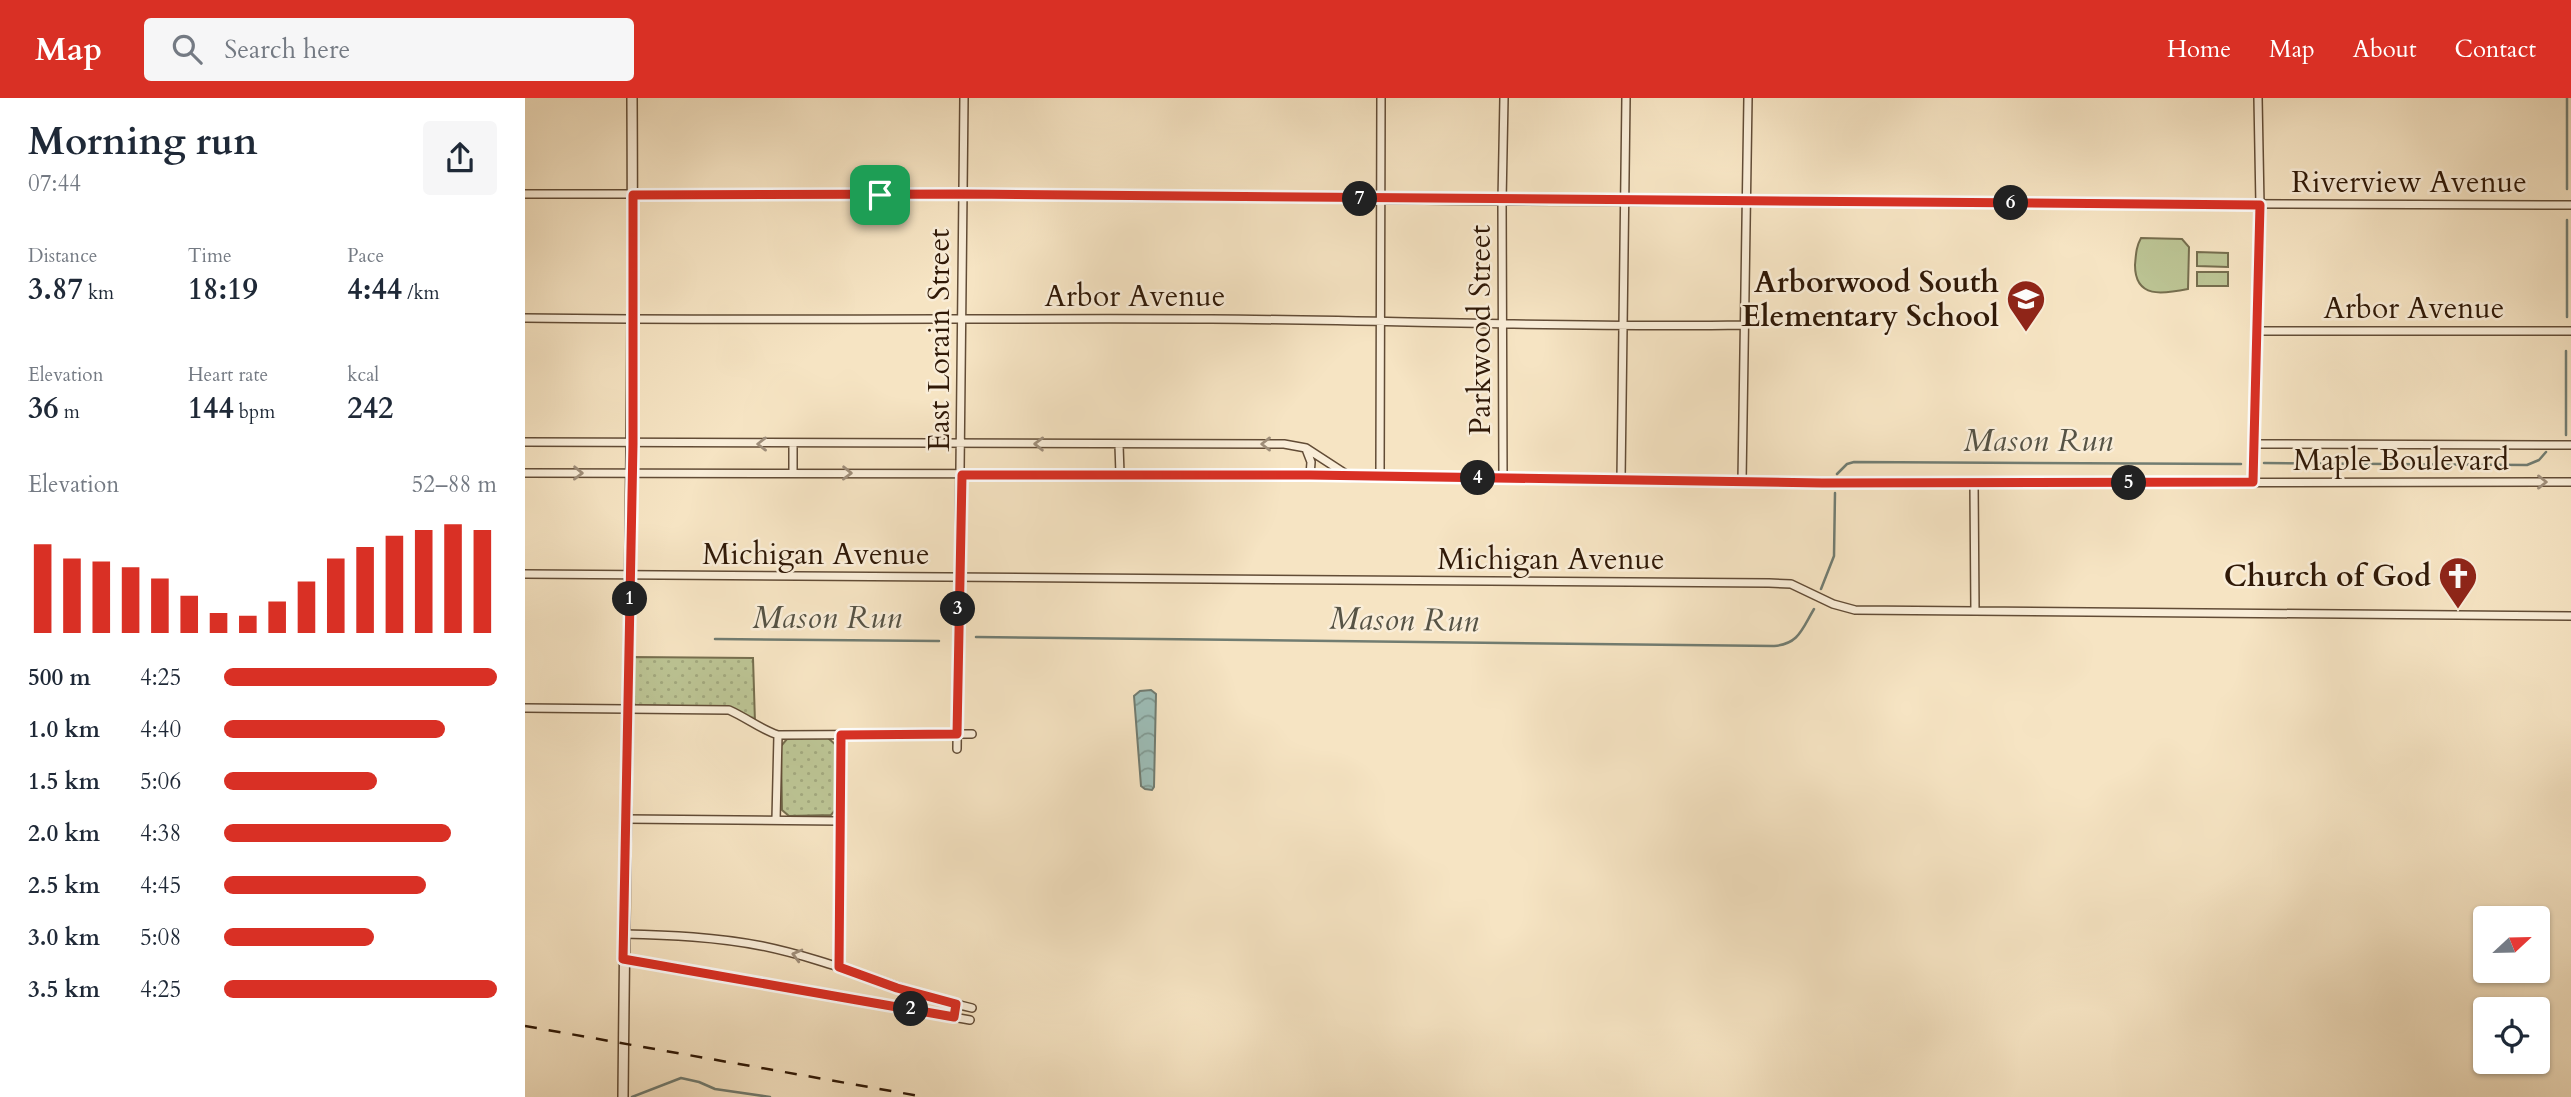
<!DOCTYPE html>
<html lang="en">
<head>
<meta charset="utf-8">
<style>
  :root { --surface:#fff; --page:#f6f6f7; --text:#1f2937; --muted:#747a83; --accent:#d93025 }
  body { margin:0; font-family:Cardo,serif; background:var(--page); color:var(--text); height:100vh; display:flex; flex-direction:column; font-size:26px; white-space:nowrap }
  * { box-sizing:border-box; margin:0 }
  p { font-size:23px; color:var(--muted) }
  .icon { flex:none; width:38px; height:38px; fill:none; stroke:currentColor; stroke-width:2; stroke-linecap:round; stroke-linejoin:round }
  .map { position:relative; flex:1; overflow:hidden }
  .details { display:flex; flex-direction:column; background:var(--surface); width:525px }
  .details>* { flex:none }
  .needle { width:46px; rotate:68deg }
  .fabs { position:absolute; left:1948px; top:808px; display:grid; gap:14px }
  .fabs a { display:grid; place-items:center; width:77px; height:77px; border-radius:7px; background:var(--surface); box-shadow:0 2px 5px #0004; font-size:35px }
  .pin { position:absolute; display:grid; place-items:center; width:60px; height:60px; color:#fff; margin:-30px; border-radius:14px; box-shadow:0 4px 10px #0006 }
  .km { position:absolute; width:35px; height:35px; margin:-18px; border-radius:50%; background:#222; color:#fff; font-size:19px; line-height:35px; text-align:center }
  .round { display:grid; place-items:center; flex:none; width:74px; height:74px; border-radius:7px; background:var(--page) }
  .headline { display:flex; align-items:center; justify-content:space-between; height:119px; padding:0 28px }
  h1 { font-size:38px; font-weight:800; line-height:52px }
  .stats { display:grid; grid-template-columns:repeat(3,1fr); gap:10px; height:119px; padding:7px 28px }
  .stats div { display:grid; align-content:center }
  .stats b { font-size:30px; font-weight:800 }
  .stats small { font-size:19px; font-weight:400 }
  .stats p { font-size:19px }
  .chart { height:196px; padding:14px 28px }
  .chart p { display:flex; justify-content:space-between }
  .chart svg { width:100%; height:126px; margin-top:7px; stroke:var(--accent); stroke-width:6 }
  ul { padding:0 28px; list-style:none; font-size:23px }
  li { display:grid; grid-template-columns:112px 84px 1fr; align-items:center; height:52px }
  li i { height:18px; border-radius:9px; background:var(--accent) }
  header { display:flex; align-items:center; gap:42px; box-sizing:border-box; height:98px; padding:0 35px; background:var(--accent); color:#fff }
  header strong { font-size:33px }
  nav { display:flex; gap:38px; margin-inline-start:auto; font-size:24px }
  .search { width:490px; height:63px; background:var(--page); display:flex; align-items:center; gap:18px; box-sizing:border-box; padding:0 24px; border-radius:7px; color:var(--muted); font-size:26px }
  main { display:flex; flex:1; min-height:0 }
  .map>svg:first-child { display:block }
</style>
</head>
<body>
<header>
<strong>Map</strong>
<div class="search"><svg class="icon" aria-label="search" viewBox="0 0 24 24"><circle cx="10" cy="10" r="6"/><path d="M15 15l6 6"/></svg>Search here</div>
<nav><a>Home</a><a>Map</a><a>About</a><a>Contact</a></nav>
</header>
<main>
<section class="details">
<div class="headline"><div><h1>Morning run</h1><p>07:44</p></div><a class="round"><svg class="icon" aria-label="share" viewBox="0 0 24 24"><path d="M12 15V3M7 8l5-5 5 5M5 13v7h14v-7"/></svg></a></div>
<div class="stats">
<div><p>Distance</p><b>3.87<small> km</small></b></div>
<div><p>Time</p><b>18:19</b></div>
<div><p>Pace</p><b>4:44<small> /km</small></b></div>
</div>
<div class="stats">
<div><p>Elevation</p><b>36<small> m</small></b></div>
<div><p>Heart rate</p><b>144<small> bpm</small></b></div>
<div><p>kcal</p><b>242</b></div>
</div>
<div class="chart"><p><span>Elevation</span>52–88 m</p>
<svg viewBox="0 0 160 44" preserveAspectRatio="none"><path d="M5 44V13M15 44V18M25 44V19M35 44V21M45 44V25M55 44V31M65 44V37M75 44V38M85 44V33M95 44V26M105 44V18M115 44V14M125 44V10M135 44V8M145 44V6M155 44V8"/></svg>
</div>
<ul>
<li><b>500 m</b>4:25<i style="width:100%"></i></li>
<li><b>1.0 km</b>4:40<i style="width:81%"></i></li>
<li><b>1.5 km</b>5:06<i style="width:56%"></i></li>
<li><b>2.0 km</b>4:38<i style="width:83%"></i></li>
<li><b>2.5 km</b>4:45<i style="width:74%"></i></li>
<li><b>3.0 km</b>5:08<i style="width:55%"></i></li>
<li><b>3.5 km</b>4:25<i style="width:100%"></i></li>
</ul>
</section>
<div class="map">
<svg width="2046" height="999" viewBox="0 0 2046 999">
  <defs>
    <pattern id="park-dots" width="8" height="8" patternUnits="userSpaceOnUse" patternTransform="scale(1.75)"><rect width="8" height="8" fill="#bcc494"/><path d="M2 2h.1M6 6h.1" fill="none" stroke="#a2a87e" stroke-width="1.8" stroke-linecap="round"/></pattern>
    <pattern id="water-waves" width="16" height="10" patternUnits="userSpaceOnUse" patternTransform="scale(1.75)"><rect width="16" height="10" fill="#9dbeb8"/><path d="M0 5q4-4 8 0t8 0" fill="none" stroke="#809a94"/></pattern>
  </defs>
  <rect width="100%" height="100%" fill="#f6e4c3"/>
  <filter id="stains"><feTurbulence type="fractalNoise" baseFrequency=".00286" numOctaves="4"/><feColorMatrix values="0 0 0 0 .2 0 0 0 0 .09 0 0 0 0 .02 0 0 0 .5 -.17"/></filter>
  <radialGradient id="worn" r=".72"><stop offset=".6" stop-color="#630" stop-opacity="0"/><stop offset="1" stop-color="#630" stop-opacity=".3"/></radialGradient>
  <!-- park -->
  <path fill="url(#park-dots)" stroke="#766e4e" stroke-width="2" d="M107,559L228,560L230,624L188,609L110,607L106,600Z
    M269,640H303L312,648V710L306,717L264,718L257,712L256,648L262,641Z"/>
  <!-- pitch -->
  <path fill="#bcc494" stroke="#766e4e" stroke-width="2" d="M1616,140L1657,141L1664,149L1663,191C1638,196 1610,201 1610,167C1611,156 1611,149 1616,140Z
    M1672,154L1703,155V169L1672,168Z
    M1672,174H1703V188H1672Z"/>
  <!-- water -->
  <path fill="url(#water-waves)" stroke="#717c71" stroke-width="2" d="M626,592L631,596L629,689L627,692L620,691L616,688L609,598L615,593Z"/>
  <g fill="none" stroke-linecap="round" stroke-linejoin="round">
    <!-- stream -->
    <path stroke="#717c71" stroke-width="2.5" d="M2042,0V91
      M2042,122V219
      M2041,337V253
      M1739,365L2002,367L2014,362L2021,354
      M1312,376L1322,366L1329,364L1716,366
      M1296,491L1309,458L1310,395
      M451,539L1249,548C1274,546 1277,531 1289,511
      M190,541L414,543
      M107,999L156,980L174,984L190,991L245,999"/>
    <!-- minor casing -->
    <g stroke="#624c36" stroke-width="10">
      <path id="minor" d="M0,96H438L977,103L2046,107
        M0,220C229,223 458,220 686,221C864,222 1042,230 1219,227
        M1731,233H2046
        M0,344L759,346L781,350L824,378
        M268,346V374
        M1729,346L2046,347
        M594,347L595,376
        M781,351L786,364L785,378
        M0,375L595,376L1297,385L2046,384
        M855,378L856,0
        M978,380L977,103L979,0
        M1096,381L1101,0
        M1217,383L1223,0
        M1728,384L1735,107L1733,0
        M1449,385L1450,513
        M0,476L1244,485L1266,486L1308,506L1330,512L2046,518
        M0,610L204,612C222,620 235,631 253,637L447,636
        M432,651L439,0
        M100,721L314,723
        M251,722L253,637
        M99,836C145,837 191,839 237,848C309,863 375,893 447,910
        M98,861L445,922
        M314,869L316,637"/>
    </g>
    <!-- tertiary casing -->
    <g stroke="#624c36" stroke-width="12">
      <path id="tertiary" d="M98,999C101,666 109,333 107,0"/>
    </g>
    <!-- minor -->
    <use href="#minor" stroke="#f9edd8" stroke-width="7"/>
    <!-- tertiary -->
    <use href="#tertiary" stroke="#f9edd8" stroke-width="9"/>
    <!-- rail -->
    <path stroke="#301907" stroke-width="2.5" stroke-dasharray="12 12" stroke-linecap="butt" d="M0,928L400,999"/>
  </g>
  <!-- one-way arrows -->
  <defs><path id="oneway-chevron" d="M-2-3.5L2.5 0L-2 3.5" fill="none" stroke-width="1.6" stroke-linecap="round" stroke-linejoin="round" transform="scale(1.75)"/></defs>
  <g stroke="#9f8e7a">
    <use href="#oneway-chevron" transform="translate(237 346) rotate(180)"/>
    <use href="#oneway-chevron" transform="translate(514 346) rotate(-179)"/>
    <use href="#oneway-chevron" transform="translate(741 346) rotate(180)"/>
    <use href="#oneway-chevron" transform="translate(53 375) rotate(1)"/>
    <use href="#oneway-chevron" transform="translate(322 375) rotate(1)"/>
    <use href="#oneway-chevron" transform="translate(2017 384)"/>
    <use href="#oneway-chevron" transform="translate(272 857) rotate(-165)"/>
  </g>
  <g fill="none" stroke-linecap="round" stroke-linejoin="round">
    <!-- route casing -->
    <g stroke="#fff" stroke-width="14">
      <path id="route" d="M438,96C870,101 1302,104 1735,107L1728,384L1297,385L785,377H437L432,636L316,637L314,869L372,890L431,906L429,919L98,861L108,346V97Z"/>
    </g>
    <!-- route -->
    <use href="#route" stroke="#d93025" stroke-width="9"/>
  </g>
  <!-- icons -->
  <defs>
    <g id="school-pin" transform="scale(2.0125)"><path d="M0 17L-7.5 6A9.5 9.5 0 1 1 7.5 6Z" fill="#8f2418" stroke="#f9edd8"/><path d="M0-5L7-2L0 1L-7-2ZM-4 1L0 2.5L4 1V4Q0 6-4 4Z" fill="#fff"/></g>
    <g id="church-pin" transform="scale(2.0125)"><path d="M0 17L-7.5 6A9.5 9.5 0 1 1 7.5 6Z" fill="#8f2418" stroke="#f9edd8"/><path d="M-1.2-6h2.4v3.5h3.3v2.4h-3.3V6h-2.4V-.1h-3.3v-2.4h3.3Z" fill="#fff"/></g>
  </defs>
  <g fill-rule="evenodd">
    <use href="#school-pin" x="1501" y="201"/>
    <use href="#church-pin" x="1933" y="478"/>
  </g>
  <g text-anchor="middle" stroke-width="5" stroke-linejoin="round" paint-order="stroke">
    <!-- street labels -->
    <g font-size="30" fill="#301907" stroke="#f9edd8">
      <text x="1884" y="94">Riverview Avenue</text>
      <text x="610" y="208">Arbor Avenue</text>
      <text x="1889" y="220">Arbor Avenue</text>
      <text transform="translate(955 232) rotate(-90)" y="10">Parkwood Street</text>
      <text transform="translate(414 242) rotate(-90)" y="10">East Lorain Street</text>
      <text x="1876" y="372">Maple Boulevard</text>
      <text x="291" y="466">Michigan Avenue</text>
      <text x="1026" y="471">Michigan Avenue</text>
    </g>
    <!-- poi labels -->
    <g font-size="30" font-weight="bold" fill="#301907" stroke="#f9edd8" text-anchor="end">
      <text x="1474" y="194">Arborwood South<tspan x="1474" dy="34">Elementary School</tspan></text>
      <text x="1906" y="488">Church of God</text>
    </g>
    <!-- water labels -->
    <g font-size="32" font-style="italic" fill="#565345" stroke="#f9edd8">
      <text x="1513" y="353">Mason Run</text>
      <text x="302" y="530">Mason Run</text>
      <text transform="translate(879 521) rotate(1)" y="11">Mason Run</text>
    </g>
  </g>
  <rect width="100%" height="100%" filter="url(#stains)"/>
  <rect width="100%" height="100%" fill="url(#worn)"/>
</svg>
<div class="fabs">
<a><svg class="needle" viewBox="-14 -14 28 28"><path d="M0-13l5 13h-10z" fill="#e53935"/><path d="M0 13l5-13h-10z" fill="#747a83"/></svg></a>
<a><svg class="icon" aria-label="locate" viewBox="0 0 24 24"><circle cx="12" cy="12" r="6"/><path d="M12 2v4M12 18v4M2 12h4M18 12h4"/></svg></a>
</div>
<div class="pin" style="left:355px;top:97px;background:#1e9e55"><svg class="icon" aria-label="arrive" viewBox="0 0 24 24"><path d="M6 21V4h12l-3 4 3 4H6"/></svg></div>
<b class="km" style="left:105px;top:501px">1</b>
<b class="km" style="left:386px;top:911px">2</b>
<b class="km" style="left:433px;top:511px">3</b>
<b class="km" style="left:953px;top:380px">4</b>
<b class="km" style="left:1604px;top:385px">5</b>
<b class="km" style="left:1486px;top:105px">6</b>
<b class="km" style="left:835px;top:101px">7</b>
</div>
</main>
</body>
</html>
